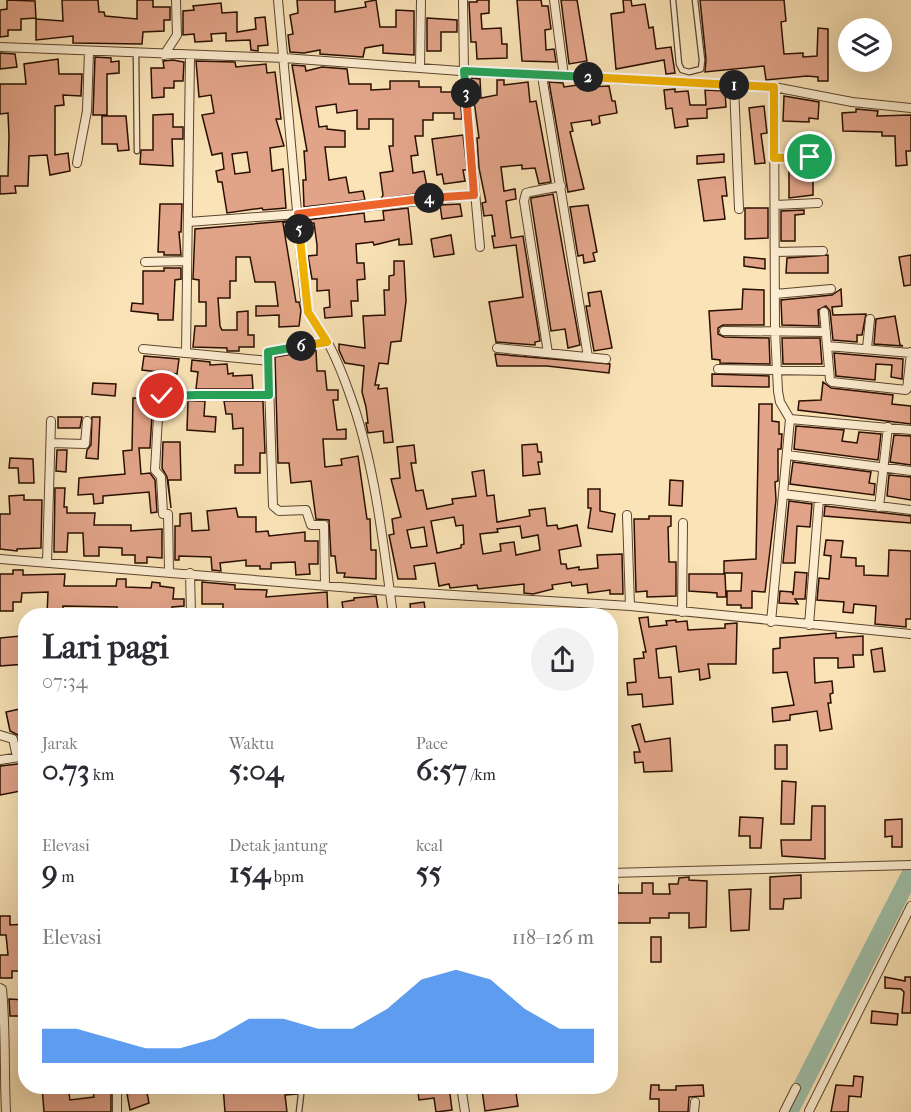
<!DOCTYPE html>
<html lang="id">
<head>
<meta charset="utf-8">
<style>
  :root { --surface:#fff; --page:#f2f2f3; --text:#2b2b33; --muted:#7c7c81; --accent:#1a73e8 }
  body { margin:0; font-family:"IM FELL French Canon",serif; background:var(--page); color:var(--text); height:100vh; display:flex; flex-direction:column; font-size:22px; white-space:nowrap }
  * { box-sizing:border-box; margin:0 }
  p { font-size:20px; color:var(--muted) }
  .icon { flex:none; width:33px; height:33px; fill:none; stroke:currentColor; stroke-width:2; stroke-linecap:round; stroke-linejoin:round }
  .map { position:relative; flex:1; overflow:hidden }
  .panel { position:absolute; left:18px; top:608px; width:600px; height:486px; display:flex; flex-direction:column; background:var(--surface); border-radius:24px; box-shadow:0 6px 24px #0002 }
  .panel>* { flex:none }
  .controls { position:absolute; left:838px; top:18px; display:grid; gap:12px }
  .controls a { display:grid; place-items:center; width:54px; height:54px; border-radius:50%; background:var(--surface); box-shadow:0 6px 24px #0002; font-size:30px }
  .pin { position:absolute; display:grid; place-items:center; width:51px; height:51px; color:#fff; margin:-26px; border:3px solid #fff; border-radius:50%; box-shadow:0 2px 6px #0007 }
  .km { position:absolute; width:30px; height:30px; margin:-15px; border-radius:50%; background:#222; color:#fff; font-size:16px; line-height:30px; text-align:center }
  .round { display:grid; place-items:center; flex:none; width:63px; height:63px; border-radius:32px; background:var(--page) }
  .summary { display:flex; align-items:center; justify-content:space-between; height:102px; padding:0 24px }
  h1 { font-size:33px; font-weight:800; line-height:45px }
  .stats { display:grid; grid-template-columns:repeat(3,1fr); gap:9px; height:102px; padding:6px 24px }
  .stats div { display:grid; align-content:center }
  .stats b { font-size:30px; font-weight:800 }
  .stats small { font-size:16px; font-weight:400 }
  .stats p { font-size:16px }
  .chart { height:168px; padding:12px 24px }
  .chart p { display:flex; justify-content:space-between }
  .chart svg { width:100%; height:108px; margin-top:6px; fill:var(--accent); opacity:.7 }
  .map>svg:first-child { display:block }
</style>
</head>
<body>
<div class="map">
<svg width="911" height="1112" viewBox="0 0 911 1112">
  <rect width="100%" height="100%" fill="#fae4b7"/>
  <filter id="stains"><feTurbulence type="fractalNoise" baseFrequency=".00333" numOctaves="4"/><feColorMatrix values="0 0 0 0 .2 0 0 0 0 .09 0 0 0 0 .02 0 0 0 .5 -.17"/></filter>
  <radialGradient id="worn" r=".72"><stop offset=".6" stop-color="#630" stop-opacity="0"/><stop offset="1" stop-color="#630" stop-opacity=".3"/></radialGradient>
  <g fill="none" stroke-linecap="round" stroke-linejoin="round">
    <!-- river -->
    <path stroke="#9fbfa9" stroke-width="18" d="M789,1112L911,873"/>
  </g>
  <!-- building -->
  <path fill="#e2a489" stroke="#290f00" stroke-width="1.5" fill-rule="evenodd" d="M7,0L35,1L36,18L21,19V30H8V36L0,37V10L7,9Z
    M62,0H98L99,12H104L105,16L137,19V0H153V7H170V20H164V31L143,32L142,44L73,43V36L36,40V19L63,21Z
    M297,0H335V12L366,7L365,2L376,0L380,27H396V10L414,11V55L383,53V45L365,48L363,57L320,54V50L304,53L290,52L288,35L293,34L290,15L298,13Z
    M477,0H489V13L481,14L482,29L501,28L502,44H507V58L477,59L476,42H471L469,2H477Z
    M517,0H541L542,6H548L551,29L545,30L546,50L554,49L556,62L522,61Z
    M561,0H577L587,61L569,64Z
    M623,0H631L632,6L645,4L649,28L653,27L656,49L671,47L675,73L666,74L664,60L616,69L611,14L624,12Z
    M700,0H784L786,21L781,22L784,54L803,53V57L817,56L818,28L828,29V81H818V77L807,76L766,80L764,66L705,72L706,59Z
    M221,3L222,13L237,12V32L256,29L255,18L265,17L268,45L258,46V51L251,50L250,40L226,41V33L211,34L212,41L195,42L194,34L183,35V11L194,10L193,6Z
    M427,18L457,20V32H441V51H427Z
    M0,53L15,54L17,67L0,69Z
    M95,57L111,58V62L119,61V73L107,74V115H93Z
    M58,59L59,74H82L81,96L63,95L64,105L55,106V155L68,153L70,171L50,175L47,155L29,156L28,186H15L16,193L0,194V176H8L9,136L8,113L0,114V84H26L24,64Z
    M173,60L184,62L183,81H174V88H164V97L152,98L151,68H164L163,61Z
    M196,61L235,62L236,67L266,64L267,73L275,72L281,119H276L284,146L270,148L272,171L283,169L286,208L263,210L262,208L227,213L222,182H218L216,171L224,169L222,153L212,155L202,115L214,113L211,95L199,97ZM247,152L250,172L235,174L232,154Z
    M292,65L305,66L306,71L322,67L347,69L349,84H371V90L390,89V81H419V87H441V92H456V83H459L462,119H454V113H433V120H423V136H415L418,155L411,156L413,173L424,171L428,192L381,199L383,195L380,173L393,171L389,146H393V119H369V129H357V110L337,113L336,104L316,107L319,127L327,126V129L345,131V147H325L329,180L346,177L349,193L363,191L365,200L304,207L303,180H306L304,151H307Z
    M471,78L480,79L481,98L497,95V80H504V85L528,82L530,102L536,101L551,182L539,184L535,168L522,169V165L501,167L504,191L515,189L516,199L506,201L511,238L523,236L540,341L535,342V345L496,342L489,302L523,297L516,245L494,248L492,236H495L492,215L484,216L482,203L486,202L479,168L477,138H479Z
    M549,82L563,83L564,87L585,84L588,87L609,86L612,101H615L617,113L599,116L600,123L592,125L591,120L571,123L573,131L570,132L584,189L568,192Z
    M675,89V92L688,91L690,105H706L705,90L725,91L726,107L707,109V118L687,119L688,126L675,128L672,108L666,109L664,90Z
    M784,96L819,102L818,119L809,118V122L783,121Z
    M764,106L767,133L761,134L765,163L755,164L749,108Z
    M856,109L878,111L877,116L911,115V151H906L907,165L896,166L895,136H882V132L843,131L842,113L856,112Z
    M173,114V127H183V139H172L173,166L140,164L141,150H153V115Z
    M102,116H126L129,150L118,151L117,144H102Z
    M463,135L467,170H463L465,181L444,184L442,174L437,175L432,139Z
    M724,154V162L697,164V156Z
    M813,163V195L789,198V164Z
    M725,177L727,196H722L725,219L704,221L698,180Z
    M553,194L580,345L568,348L565,329L551,331L531,201V198Z
    M160,204H182L181,232H179L181,255H164V252H158Z
    M460,204L462,216L442,219L440,205Z
    M588,205L597,252L593,253L595,261L584,263L583,255L578,256L570,207Z
    M408,208L412,244L399,245V239L374,245L373,242L356,244L357,263H364L365,279L357,280L358,301H351L352,316L325,318L324,308L330,307L329,290L317,291V279H312L308,256L317,255V245L314,223L307,224L306,220L364,213L365,222L384,220L383,211Z
    M745,208H768V238L745,239Z
    M804,210V214L795,215V241H781V211Z
    M287,221L283,223L296,302H299L301,310L299,326L279,327V315L256,316V306H278L275,282H255L250,257H236V281H230V298H218L220,326L222,330H237V312L248,311V335H254V347H239V351H227V348L193,347L195,326H206V302H199V280L193,279L195,229Z
    M451,235L454,254L434,257L431,239Z
    M828,255V273H786L787,258Z
    M911,255V285L904,286L899,257Z
    M744,257L765,259V269L744,266Z
    M394,261H404L406,301L401,341L391,342L388,364L379,363L375,385H379L378,389L387,388L393,442L384,443L383,431L368,433L366,423H368L366,407L362,392L364,366L345,363L339,350V344L365,348L363,316L385,315L384,290H389V276L394,275Z
    M164,268H181V279L175,280L173,320H158V314L131,311L132,303L143,304V271H164Z
    M743,289L764,290V325H723L718,328V334L724,337L769,338L770,364L720,363V360L712,359L709,311L742,309Z
    M841,289L842,306L832,307L833,315L866,314L862,335H857V342L833,340L830,311L826,306L818,310L819,326L782,325L781,300L832,295Z
    M601,291L612,348L594,351L586,306H590L588,293Z
    M895,316L900,345L903,346L874,344L876,319Z
    M782,338H820L822,364H783Z
    M316,350L317,371H325L327,390H338V400H333L337,430L346,429V439H323L325,467L342,465L341,459L358,456L367,519H370L371,550H376V579L344,577L345,573H337L335,556H331L329,520L316,519L311,481L291,483L289,463H278L275,357Z
    M834,353L903,359L902,379L891,377L892,365L876,364L875,380L836,376Z
    M495,354L610,364L609,373L547,366H497Z
    M144,356L179,359L177,374L142,370Z
    M192,360L210,362V365L227,364L228,374L233,373V376L252,375L253,389H196L198,372L191,371Z
    M712,374L769,376V387L712,386Z
    M823,382L831,388L893,395L892,404L911,406V424L798,410L799,401L821,400Z
    M93,383L116,384L115,396L92,394Z
    M133,398L153,399L150,448H139L141,474L150,473L155,480L157,512L151,513L149,492L103,496V503L94,504L93,494L78,495L79,478L125,474L123,451L132,450Z
    M188,401H205L204,416L216,417L215,432L187,430Z
    M224,401H263L265,453H260V473H235V465H243V428L233,429L232,414H226Z
    M759,404H772V421L779,422V434H782L781,449H778V481L775,482L776,500L765,592L752,591V608H741V605H727V591H741L742,573H724V561L756,559Z
    M58,417H82L80,428H58Z
    M92,417H100L98,459L86,458L87,450L91,445Z
    M796,426L844,430L842,441L857,443L859,432L881,434L878,460L794,449Z
    M894,435L911,436V465L890,462Z
    M163,442H180L181,480H168L171,508L167,477L162,468Z
    M537,444L538,452H541L542,462H538L540,474L523,476L522,445Z
    M414,445L416,463H411L416,491L423,490L427,509L453,504L452,499L476,496L472,472L484,470L487,496L494,495L497,522L530,516L529,510L545,508L547,526L557,525L558,529L577,525L581,546L559,550L561,564H566L567,569L579,567V570L598,568L597,555L622,554L623,594H610V590L588,593L587,584L572,586L571,582L552,585L553,589L533,594L524,593V584L478,589L477,585L450,588L449,584L439,586L435,563L414,566L416,579H398L389,535L394,534L392,519L401,517L391,479L400,478L397,447ZM454,517L456,526L463,525L464,544L461,545V548L437,553L431,521ZM520,526L522,538L538,535L540,550L516,555L514,542L500,544L501,551L483,554L480,534L498,532L497,529ZM424,527L427,546L411,548L407,530Z
    M57,450H67L66,472L56,471Z
    M10,458L33,459L34,483H19L18,468H9Z
    M793,462L871,472L869,483L875,484L874,495L790,484Z
    M889,475L911,477V500L887,496Z
    M670,480L683,481L682,506L669,505Z
    M55,488H65L64,507H67V513H95L94,525H131V531L162,529V558L147,557V563H135V555H122V548L99,547V556H84L83,533H68L67,552H54Z
    M588,489H600V511L615,514L612,532L588,528L591,508H588Z
    M24,495V500H42L41,548L17,549V551L0,549V514H10L9,496Z
    M789,501L812,504L810,527L797,526L795,563H783Z
    M825,506L911,516V523L824,516Z
    M236,508L238,517H256V532L268,531L269,536L305,532V541H318V564H309L310,574L296,575L295,562L271,563V569H260V566H246V560L220,563L221,571L212,570L211,557L179,556V560H175V526H180V514L191,513L192,531L209,530L207,511Z
    M649,516H671V526L668,527L669,562H676V596L647,597V591L636,592L634,519H649Z
    M826,540L843,541L841,557L856,558V566H864V575L888,576L889,550L911,551V619H906V627L875,624L876,606L854,604L853,613L843,612L844,602L817,600L819,578L829,579L831,556L824,555Z
    M13,570H23V575L65,574L64,586H116L117,579H126V587L151,588L152,582L160,583V586L174,588L173,599H184V606L172,607V615H117V607L63,606V615H47L48,592L22,593L21,602H13V611H0V574H13Z
    M795,572L807,573L805,599H795L798,604L779,603L780,591L792,592L793,595Z
    M689,574H725L726,597H717V593L689,591Z
    M202,582L235,585V589L267,590L266,597L327,592L328,615H223V604H202Z
    M376,596L379,615H344L342,602L354,600V598Z
    M424,602L426,615H411L410,604Z
    M648,617L649,627L667,625L666,621L676,620V622L687,621L688,630L725,628V624L737,623L736,664H708L710,678L700,680L699,669L679,672L676,646L656,649L659,678L671,677L673,704L643,707L642,694L628,695L627,683L636,682L634,659L644,658L643,652H646L639,618Z
    M836,633V638L863,636V655H853L854,667L838,668V658H814L815,683L832,681L833,693L830,694L831,703H828L832,729L820,731L817,711L790,715V720L773,722L772,708L794,705L787,672L773,673V649L780,648V638Z
    M20,636L21,652L26,651V664L0,666V638Z
    M882,648L885,671L874,672L871,650Z
    M24,708L26,746H22V750L18,735L10,731L6,712Z
    M640,724L645,742L670,738L672,771L644,772L643,762L635,763L634,752H640L632,726Z
    M775,745H787V769H775Z
    M26,763V790L0,795V766Z
    M782,781L796,782L794,824H781Z
    M812,806H825V859L782,856L781,840H811Z
    M740,817L763,818L761,848H750V836H739Z
    M902,819V847H892V836L885,837V820Z
    M801,875V898L784,899L783,909H770V877Z
    M689,877V880L707,881L706,927L689,928V913H669V918H650V923H610V885H618V893H642V883H653V894H670L669,884H678L679,878Z
    M751,889L749,930L731,931L729,890Z
    M0,916H10V925L26,924L25,971H12V978H0V955H8L6,935H0Z
    M651,937H661V962H651Z
    M885,977L905,981V977H911V1013H902L904,992L901,989L885,988Z
    M9,999L26,1000V1016H10Z
    M872,1011L898,1014L897,1025L871,1023Z
    M854,1076L863,1077L861,1097L849,1096L848,1112H831L836,1085L853,1086Z
    M651,1085H659V1090H676V1086L703,1085L704,1096L689,1097L688,1112H659V1099H650Z
    M42,1086H68L70,1100L94,1097L92,1086H111V1112H44Z
    M223,1086L258,1088L297,1086V1094L285,1095L287,1112H225Z
    M423,1086H449L452,1110L436,1112L434,1098L419,1100L418,1092L424,1091Z
    M515,1086L518,1106L485,1111L482,1090Z
    M146,1088L149,1103L130,1110L127,1094Z"/>
  <g fill="none" stroke-linecap="round" stroke-linejoin="round">
    <!-- service casing -->
    <g stroke="#5d442e" stroke-width="7">
      <path id="service" d="M673,0L679,64L682,70L689,72L701,69L702,60L695,0
        M136,53L137,151
        M299,1112L302,1086"/>
    </g>
    <!-- minor casing -->
    <g stroke="#5d442e" stroke-width="10">
      <path id="minor" d="M278,0L305,300C309,316 316,323 324,336C335,354 343,375 350,395C375,464 383,542 393,615
        M463,0L464,71L480,247
        M554,0L564,76
        M0,47L284,58L474,72L774,87L852,102L911,108
        M164,55L177,35L176,0
        M190,56L186,353L269,361
        M420,68L421,0
        M542,76L588,357
        M734,85L739,209
        M774,158L810,157
        M77,163L87,111L89,51
        M775,205L818,203
        M188,222L298,214L474,195
        M775,252L823,251
        M145,262L187,261
        M775,294L831,289
        M824,312L827,346
        M724,331L826,332
        M497,348L606,359
        M867,348L870,319
        M143,349L186,353
        M548,353L524,201L526,193L530,192L561,186
        M911,353L827,346L830,380L832,382L906,390L907,389L911,353V352
        M718,369L829,371
        M790,419L911,430
        M51,443L85,444L87,421
        M787,455L911,471
        M783,494L911,510
        M879,507L888,427
        M627,515L630,606
        M0,559L389,591L630,606L911,634
        M47,562L51,421
        M169,571L168,514H163L161,477L155,470L159,399L164,395H269
        M190,573L191,615
        M325,584L324,525H311L306,510L279,511L273,506L268,352L327,342
        M682,612L683,523
        M771,622L790,419L780,402L778,391L775,331L774,87
        M809,625L819,499
        M0,735L13,739L17,757
        M0,760L26,756
        M610,873L911,865
        M0,988L2,989C6,1031 4,1071 6,1112
        M461,1086L465,1112
        M809,1111L911,906
        M117,1112V1095L120,1086
        M694,1112L695,1102
        M784,1112L796,1088"/>
    </g>
    <!-- service -->
    <use href="#service" stroke="#fcedd0" stroke-width="4.5"/>
    <!-- minor -->
    <use href="#minor" stroke="#fcedd0" stroke-width="8"/>
  </g>
  <g fill="none" stroke-linecap="round" stroke-linejoin="round">
    <!-- split-1 casing -->
    <g stroke="#fff" stroke-width="12">
      <path id="split-1" d="M734,85L774,87V158L810,157"/>
    </g>
    <!-- split-2 casing -->
    <g stroke="#fff" stroke-width="12">
      <path id="split-2" d="M588,77L734,85"/>
    </g>
    <!-- split-3 casing -->
    <g stroke="#fff" stroke-width="12">
      <path id="split-3" d="M466,93L464,71L588,77"/>
    </g>
    <!-- split-4 casing -->
    <g stroke="#fff" stroke-width="12">
      <path id="split-4" d="M429,198L474,195L466,93"/>
    </g>
    <!-- split-5 casing -->
    <g stroke="#fff" stroke-width="12">
      <path id="split-5" d="M299,229L298,214L429,198"/>
    </g>
    <!-- split-6 casing -->
    <g stroke="#fff" stroke-width="12">
      <path id="split-6" d="M299,229L308,312L327,342L301,346"/>
    </g>
    <!-- split-7 casing -->
    <g stroke="#fff" stroke-width="12">
      <path id="split-7" d="M198,395H269L268,352L301,346"/>
    </g>
    <!-- split-8 casing -->
    <g stroke="#fff" stroke-width="12">
      <path id="split-8" d="M162,396L198,395"/>
    </g>
    <!-- split-1 -->
    <use href="#split-1" stroke="#f5b400" stroke-width="8"/>
    <!-- split-2 -->
    <use href="#split-2" stroke="#f5b400" stroke-width="8"/>
    <!-- split-3 -->
    <use href="#split-3" stroke="#22a559" stroke-width="8"/>
    <!-- split-4 -->
    <use href="#split-4" stroke="#f0652b" stroke-width="8"/>
    <!-- split-5 -->
    <use href="#split-5" stroke="#f0652b" stroke-width="8"/>
    <!-- split-6 -->
    <use href="#split-6" stroke="#f5b400" stroke-width="8"/>
    <!-- split-7 -->
    <use href="#split-7" stroke="#22a559" stroke-width="8"/>
    <!-- split-8 -->
    <use href="#split-8" stroke="#22a559" stroke-width="8"/>
  </g>
  <rect width="100%" height="100%" filter="url(#stains)"/>
  <rect width="100%" height="100%" fill="url(#worn)"/>
</svg>
<div class="controls">
<a><svg class="icon" aria-label="layers" viewBox="0 0 24 24"><path d="M12 4l9 5-9 5-9-5zM3 14l9 5 9-5"/></svg></a>
</div>
<div class="pin" style="left:810px;top:157px;background:#1e9e55"><svg class="icon" aria-label="arrive" viewBox="0 0 24 24"><path d="M6 21V4h12l-3 4 3 4H6"/></svg></div>
<div class="pin" style="left:162px;top:396px;background:#d93025"><svg class="icon" aria-label="check" viewBox="0 0 24 24"><path d="M5 12l5 5 9-10"/></svg></div>
<b class="km" style="left:734px;top:85px">1</b>
<b class="km" style="left:588px;top:77px">2</b>
<b class="km" style="left:466px;top:93px">3</b>
<b class="km" style="left:429px;top:198px">4</b>
<b class="km" style="left:299px;top:229px">5</b>
<b class="km" style="left:301px;top:346px">6</b>
<section class="panel">
<div class="summary"><div><h1>Lari pagi</h1><p>07:34</p></div><a class="round"><svg class="icon" aria-label="share" viewBox="0 0 24 24"><path d="M12 15V3M7 8l5-5 5 5M5 13v7h14v-7"/></svg></a></div>
<div class="stats">
<div><p>Jarak</p><b>0.73<small> km</small></b></div>
<div><p>Waktu</p><b>5:04</b></div>
<div><p>Pace</p><b>6:57<small> /km</small></b></div>
</div>
<div class="stats">
<div><p>Elevasi</p><b>9<small> m</small></b></div>
<div><p>Detak jantung</p><b>154<small> bpm</small></b></div>
<div><p>kcal</p><b>55</b></div>
</div>
<div class="chart"><p><span>Elevasi</span>118–126 m</p>
<svg viewBox="0 0 160 44" preserveAspectRatio="none"><path d="M0 44V30L10 30L20 34L30 38L40 38L50 34L60 26L70 26L80 30L90 30L100 22L110 10L120 6L130 10L140 22L150 30L160 30V44z"/></svg>
</div>
</section>
</div>
</body>
</html>
